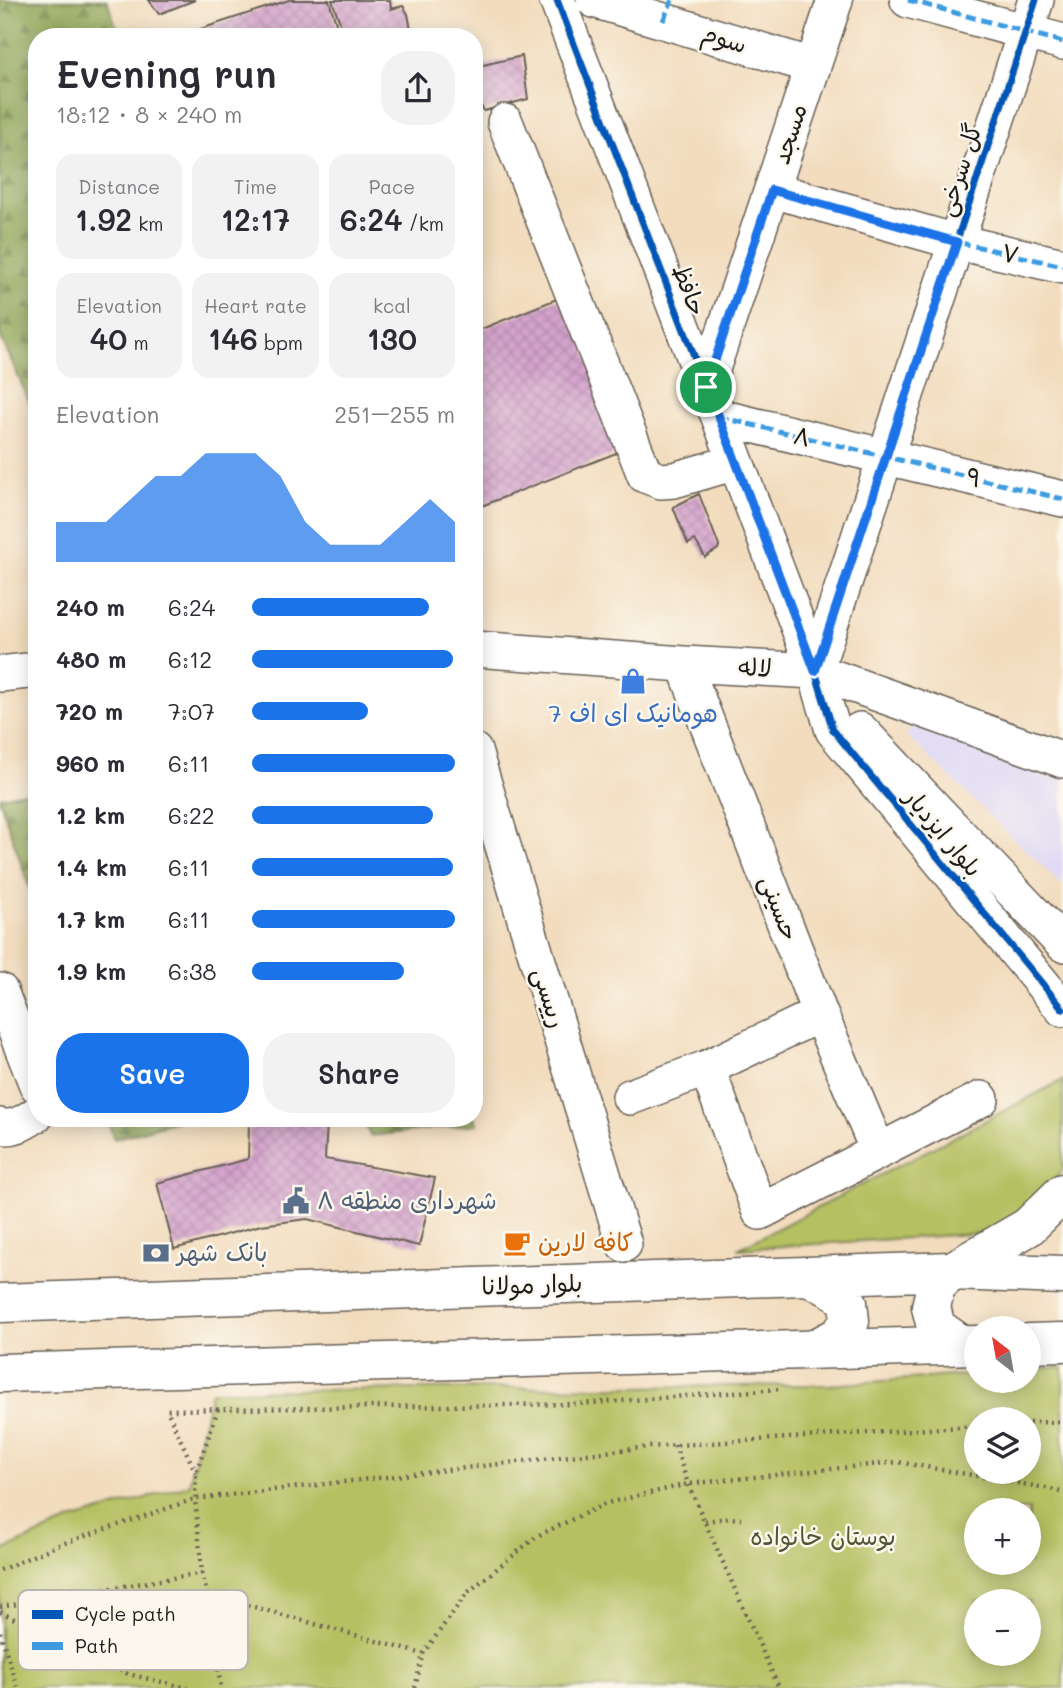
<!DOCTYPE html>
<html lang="en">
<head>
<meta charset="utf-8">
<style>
  :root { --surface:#fff; --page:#f2f2f3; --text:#2b2b33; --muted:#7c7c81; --accent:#1a73e8 }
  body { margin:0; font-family:Mali,"Playpen Sans Arabic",sans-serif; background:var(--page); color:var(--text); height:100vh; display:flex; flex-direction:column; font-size:26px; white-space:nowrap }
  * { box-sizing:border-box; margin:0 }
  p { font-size:23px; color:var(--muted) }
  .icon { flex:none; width:38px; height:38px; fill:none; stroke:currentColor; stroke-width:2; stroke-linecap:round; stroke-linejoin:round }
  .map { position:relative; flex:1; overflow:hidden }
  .panel { position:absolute; left:28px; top:28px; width:455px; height:1099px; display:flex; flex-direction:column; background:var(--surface); border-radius:28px; box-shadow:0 4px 18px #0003 }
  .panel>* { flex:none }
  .needle { width:46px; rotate:329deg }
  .fabs { position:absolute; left:964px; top:1316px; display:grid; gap:14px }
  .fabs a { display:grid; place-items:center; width:77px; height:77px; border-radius:50%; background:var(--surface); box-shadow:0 4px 18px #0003; font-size:35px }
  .pin { position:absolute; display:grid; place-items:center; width:60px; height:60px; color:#fff; margin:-30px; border:4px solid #fff; border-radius:50%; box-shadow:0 2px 7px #0007 }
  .round { display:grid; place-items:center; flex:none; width:74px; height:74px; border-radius:28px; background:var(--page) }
  .summary { display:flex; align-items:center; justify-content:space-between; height:119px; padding:0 28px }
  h1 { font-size:38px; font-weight:600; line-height:52px }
  .stats { display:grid; grid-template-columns:repeat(3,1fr); gap:10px; height:119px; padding:7px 28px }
  .stats div { display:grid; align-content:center; border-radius:18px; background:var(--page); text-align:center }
  .stats b { font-size:30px; font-weight:600 }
  .stats small { font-size:19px; font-weight:400 }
  .stats p { font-size:19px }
  .chart { height:196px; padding:14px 28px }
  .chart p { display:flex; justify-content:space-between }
  .chart svg { width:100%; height:126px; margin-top:7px; fill:var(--accent); opacity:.7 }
  .cta { display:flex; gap:14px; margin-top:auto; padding:14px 28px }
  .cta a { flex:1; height:80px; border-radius:28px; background:var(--accent); color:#fff; font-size:28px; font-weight:600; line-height:80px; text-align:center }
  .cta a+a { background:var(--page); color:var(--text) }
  ul { padding:0 28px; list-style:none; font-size:23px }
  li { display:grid; grid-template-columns:112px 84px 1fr; align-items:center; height:52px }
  li i { height:18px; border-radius:9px; background:var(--accent) }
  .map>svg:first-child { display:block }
</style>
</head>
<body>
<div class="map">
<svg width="1063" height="1688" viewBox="0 0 1063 1688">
  <defs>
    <pattern id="forest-firs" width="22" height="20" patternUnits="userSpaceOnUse" patternTransform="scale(1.75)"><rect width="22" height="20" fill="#90a658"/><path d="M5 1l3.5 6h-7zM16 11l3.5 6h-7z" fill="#758648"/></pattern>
    <pattern id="building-cross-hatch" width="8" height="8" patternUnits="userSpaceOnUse" patternTransform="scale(1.75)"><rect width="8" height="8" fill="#d4a3cc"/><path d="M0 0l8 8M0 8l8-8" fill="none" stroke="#b58caf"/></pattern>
  </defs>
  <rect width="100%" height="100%" fill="#fbf7ec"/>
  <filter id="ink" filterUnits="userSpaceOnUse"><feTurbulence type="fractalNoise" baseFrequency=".0143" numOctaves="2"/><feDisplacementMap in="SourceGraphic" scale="14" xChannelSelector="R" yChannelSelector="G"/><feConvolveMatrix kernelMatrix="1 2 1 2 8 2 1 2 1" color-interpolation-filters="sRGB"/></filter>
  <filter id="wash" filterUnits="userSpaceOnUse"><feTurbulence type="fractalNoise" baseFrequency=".00686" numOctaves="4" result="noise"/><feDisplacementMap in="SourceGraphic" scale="28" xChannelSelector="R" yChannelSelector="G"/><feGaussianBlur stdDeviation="1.57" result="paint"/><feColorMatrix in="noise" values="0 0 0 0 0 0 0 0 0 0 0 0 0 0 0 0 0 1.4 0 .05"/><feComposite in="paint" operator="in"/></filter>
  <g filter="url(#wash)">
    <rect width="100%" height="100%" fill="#f2dcbd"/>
    <!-- built -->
    <path fill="#dcd6f6" d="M916,720L1063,772V886L906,735Z"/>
    <!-- green -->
    <path fill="#b5c062" stroke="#686e3f" stroke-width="2" fill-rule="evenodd" d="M1063,1080V1168C1046,1197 1014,1217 986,1233L738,1249Z
      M1063,1367V1688H0V1552L71,1520L189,1485L211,1391L829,1385L976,1374V1381H1029V1369ZM1029,1419V1472H976V1419ZM976,1510H1029V1563H976ZM976,1601H1029V1654H976Z"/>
    <!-- forest -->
    <path fill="url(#forest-firs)" stroke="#56613a" stroke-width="2" d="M0,0H107L120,37H37V419L0,335Z
      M37,789V910L0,801V797Z
      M474,1116L477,1124L370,1136L363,1118H474Z
      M107,1118H187L114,1139Z"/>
    <g id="blocks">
      <!-- building -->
      <path fill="url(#building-cross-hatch)" d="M149,0H195L159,14Z
        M289,0H329L340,37H176Z
        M332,0H390L391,9L403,6L408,14L411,30L381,37H345Z
        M522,56L528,99L484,111L481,106L474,80V67Z
        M564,296L624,450L474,509V332Z
        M699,494L719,546L718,549L705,557L695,540L688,544L673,507Z
        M249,1121H327L325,1159L435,1178L419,1246L307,1219L261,1225L174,1249L157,1183L248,1159Z"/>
    </g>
  </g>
  <g filter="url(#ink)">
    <use href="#blocks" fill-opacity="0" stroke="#675f54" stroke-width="2"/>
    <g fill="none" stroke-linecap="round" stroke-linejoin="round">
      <!-- minor casing -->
      <g stroke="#675f54" stroke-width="38">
        <path id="minor" d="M557,0L706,387L719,417L815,671L833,730L1063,1009
          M594,0L813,66
          M908,0L1063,42
          M505,122L645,475L661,481L674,480L736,462
          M772,190L957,242L1063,266
          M706,387L835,0
          M719,417L1063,499
          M474,649L684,664L815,671L1063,760
          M684,664L820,1014L878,1151
          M815,671L1036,0
          M0,674L37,670
          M860,730L1063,944
          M474,751L624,1244
          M0,991L37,1085
          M707,1068L760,1212L981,1099
          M630,1097L707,1068L820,1014
          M0,1126C14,1130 26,1121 37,1114"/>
      </g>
      <!-- major casing -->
      <g stroke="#675f54" stroke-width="41">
        <path id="major" d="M809,1276L838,1292L848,1303L850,1321L839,1336L814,1349
          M0,1303L952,1271L1063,1275
          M1029,1343L1063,1342
          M962,1345L936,1327L931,1307L936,1286L952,1271L1028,1227L1063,1193
          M0,1373L976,1345"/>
      </g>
      <!-- path -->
      <path stroke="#675f54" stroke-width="4.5" stroke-dasharray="2 5" stroke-linecap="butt" d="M218,1409L196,1473L195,1499L202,1573L207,1594L221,1688
        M1029,1423L1063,1421
        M675,1445L688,1484L779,1688
        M196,1473L167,1410L579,1404L780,1389
        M705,1521L729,1518L741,1519
        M0,1570L56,1546L195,1499L648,1447L976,1426
        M207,1594L423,1654
        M0,1607L202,1573
        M0,1612L128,1674L188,1688
        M0,1632L18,1688
        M415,1688L423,1654L467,1593L537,1536L607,1503L688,1484L898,1462L1051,1489L1063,1493"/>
      <!-- minor -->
      <use href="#minor" stroke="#fff" stroke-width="35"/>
      <!-- major -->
      <use href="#major" stroke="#fff" stroke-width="38"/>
      <!-- quiet -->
      <path stroke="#3c9bdf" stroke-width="5" stroke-dasharray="10 5" stroke-linecap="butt" d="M908,0L1063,42
        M663,21L672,0
        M772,190L957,242L1063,266
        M719,417L1063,499"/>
      <!-- cycleway casing -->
      <g stroke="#fbf7ec" stroke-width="11">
        <path id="cycleway" d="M557,0L706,387L719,417L815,671L833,730L1063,1009
          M815,671L1036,0"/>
      </g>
      <!-- cycleway -->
      <use href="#cycleway" stroke="#0057b8" stroke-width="7"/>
    </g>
  </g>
  <g fill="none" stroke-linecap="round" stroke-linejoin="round" filter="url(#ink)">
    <!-- route casing -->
    <g stroke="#fff" stroke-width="14">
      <path id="route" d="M772,190L957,242L815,671L719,417L706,387Z"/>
    </g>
    <!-- route -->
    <use href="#route" stroke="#1a73e8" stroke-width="9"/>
  </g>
  <!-- icons -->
  <defs>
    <g id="shop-bare" transform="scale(2.1)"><path d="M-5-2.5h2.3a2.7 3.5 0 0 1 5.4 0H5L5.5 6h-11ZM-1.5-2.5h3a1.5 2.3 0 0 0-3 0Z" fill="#3f7fe0" stroke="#fbf7ec" stroke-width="2.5" paint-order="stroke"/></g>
    <g id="civic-bare" transform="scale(2.1)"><path d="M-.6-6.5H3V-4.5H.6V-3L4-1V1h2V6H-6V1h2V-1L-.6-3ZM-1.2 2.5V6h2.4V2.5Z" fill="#5c6f8a" stroke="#fbf7ec" stroke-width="2.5" paint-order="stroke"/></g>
    <g id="cafe-bare" transform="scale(2.1)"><path d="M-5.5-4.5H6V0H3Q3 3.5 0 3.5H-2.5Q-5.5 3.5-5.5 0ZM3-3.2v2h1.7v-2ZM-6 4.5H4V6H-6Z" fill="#e8710a" stroke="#fbf7ec" stroke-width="2.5" paint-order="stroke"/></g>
    <g id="bank-bare" transform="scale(2.1)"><path d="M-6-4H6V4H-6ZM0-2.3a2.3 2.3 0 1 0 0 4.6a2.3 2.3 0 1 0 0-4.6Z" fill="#5c6f8a" stroke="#fbf7ec" stroke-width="2.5" paint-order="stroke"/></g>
  </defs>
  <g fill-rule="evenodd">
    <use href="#shop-bare" x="633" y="681"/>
    <use href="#civic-bare" x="296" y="1201"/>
    <use href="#cafe-bare" x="517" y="1243"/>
    <use href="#bank-bare" x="156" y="1253"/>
  </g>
  <g text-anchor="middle" stroke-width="5" stroke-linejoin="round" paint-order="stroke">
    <!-- street labels -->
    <g font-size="24" fill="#1c1c1c" stroke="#fbf7ec">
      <text transform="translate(724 39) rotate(17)" y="8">سوم</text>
      <text transform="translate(790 134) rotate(-72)" y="8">مسجد</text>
      <text transform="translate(960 170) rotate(-72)" y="8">گل سرخی</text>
      <text transform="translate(1010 254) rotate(13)" y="8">۷</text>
      <text transform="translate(689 290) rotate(69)" y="8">حافظ</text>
      <text transform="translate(802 437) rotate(13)" y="8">۸</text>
      <text transform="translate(974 478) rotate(13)" y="8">۹</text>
      <text transform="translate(755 668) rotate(3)" y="8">لاله</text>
      <text transform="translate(943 833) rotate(50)" y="8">بلوار ایزدیار</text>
      <text transform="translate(779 908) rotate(69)" y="8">حسینی</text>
      <text transform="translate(549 998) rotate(73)" y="8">رییسی</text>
      <text transform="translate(532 1285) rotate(-2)" y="8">بلوار مولانا</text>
    </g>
    <!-- shop labels -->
    <g font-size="24" fill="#366cbe" stroke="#fbf7ec">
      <text x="633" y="722">هومانیک ای اف 7</text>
    </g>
    <!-- service labels -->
    <g font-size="24" fill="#4e5e75" stroke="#fbf7ec" text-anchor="start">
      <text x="317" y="1209">شهرداری منطقه ۸</text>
      <text x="177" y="1261">بانک شهر</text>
    </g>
    <!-- food labels -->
    <g font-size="24" fill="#c56008" stroke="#fbf7ec" text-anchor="start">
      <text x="538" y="1251">کافه لارین</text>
    </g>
    <!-- park labels -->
    <g font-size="24" fill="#525534" stroke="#fbf7ec">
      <text x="823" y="1545">بوستان خانواده</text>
    </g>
  </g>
  <!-- legend -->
  <rect x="18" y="1590" width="230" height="80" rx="10" fill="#fbf7ec" stroke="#b8b5ae" stroke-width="2"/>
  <rect x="32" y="1610" width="31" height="9" fill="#0057b8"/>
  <rect x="32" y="1642" width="31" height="8" fill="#3c9bdf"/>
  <g font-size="19" fill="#1c1c1c">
    <text x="75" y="1621">Cycle path</text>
    <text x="75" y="1653">Path</text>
  </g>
</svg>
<div class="fabs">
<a><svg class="needle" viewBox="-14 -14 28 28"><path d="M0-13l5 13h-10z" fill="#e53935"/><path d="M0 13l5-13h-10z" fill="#7c7c81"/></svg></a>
<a><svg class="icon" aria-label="layers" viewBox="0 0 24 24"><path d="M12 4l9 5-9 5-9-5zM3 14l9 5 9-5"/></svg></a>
<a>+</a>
<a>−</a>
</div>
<div class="pin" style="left:706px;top:387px;background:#1e9e55"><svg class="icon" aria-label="arrive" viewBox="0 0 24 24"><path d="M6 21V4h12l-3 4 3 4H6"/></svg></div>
<section class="panel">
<div class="summary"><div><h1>Evening run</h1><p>18:12 · 8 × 240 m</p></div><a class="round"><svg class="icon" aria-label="share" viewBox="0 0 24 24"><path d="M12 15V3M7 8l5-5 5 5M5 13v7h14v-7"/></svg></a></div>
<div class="stats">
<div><p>Distance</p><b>1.92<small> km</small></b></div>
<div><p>Time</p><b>12:17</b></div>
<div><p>Pace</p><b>6:24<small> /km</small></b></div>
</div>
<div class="stats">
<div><p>Elevation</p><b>40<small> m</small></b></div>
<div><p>Heart rate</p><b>146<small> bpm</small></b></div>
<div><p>kcal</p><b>130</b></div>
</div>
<div class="chart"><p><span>Elevation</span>251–255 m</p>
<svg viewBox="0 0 160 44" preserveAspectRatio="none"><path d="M0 44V30L10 30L20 30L30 22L40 14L50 14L60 6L70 6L80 6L90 14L100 30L110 38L120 38L130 38L140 30L150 22L160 30V44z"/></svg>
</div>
<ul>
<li><b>240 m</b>6:24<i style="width:87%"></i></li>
<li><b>480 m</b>6:12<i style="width:99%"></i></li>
<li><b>720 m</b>7:07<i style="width:57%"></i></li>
<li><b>960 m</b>6:11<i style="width:100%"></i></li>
<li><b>1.2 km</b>6:22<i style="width:89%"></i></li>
<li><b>1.4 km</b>6:11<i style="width:99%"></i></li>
<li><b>1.7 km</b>6:11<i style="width:100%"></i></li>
<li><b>1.9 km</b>6:38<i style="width:75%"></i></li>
</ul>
<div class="cta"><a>Save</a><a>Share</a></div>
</section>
</div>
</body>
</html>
